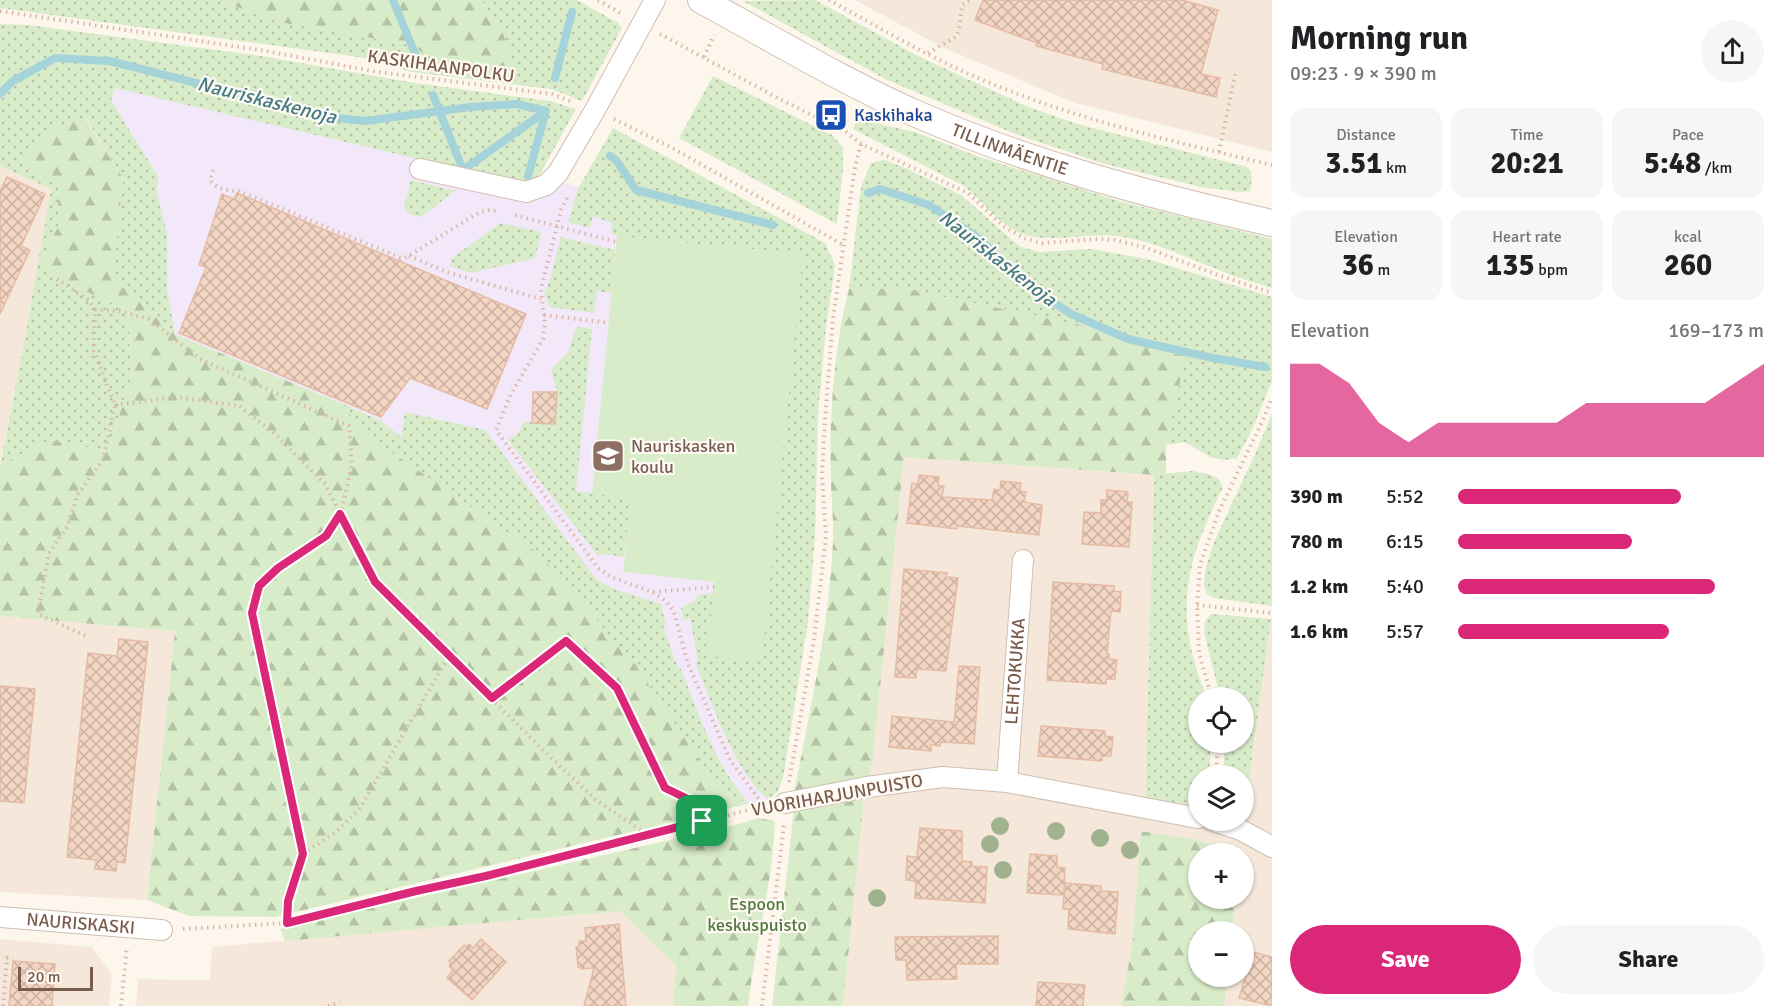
<!DOCTYPE html>
<html lang="en">
<head>
<meta charset="utf-8">
<style>
  :root { --surface:#fff; --page:#f6f6f6; --text:#202124; --muted:#757577; --accent:#db2777 }
  body { margin:0; font-family:Signika,sans-serif; background:var(--page); color:var(--text); height:100vh; display:flex; flex-direction:column; font-size:22px; white-space:nowrap }
  * { box-sizing:border-box; margin:0 }
  p { font-size:20px; color:var(--muted) }
  .icon { flex:none; width:33px; height:33px; fill:none; stroke:currentColor; stroke-width:2; stroke-linecap:round; stroke-linejoin:round }
  .map { position:relative; flex:1; overflow:hidden }
  .side { display:flex; flex-direction:column; background:var(--surface); width:510px }
  .side>* { flex:none }
  .tools { position:absolute; left:1188px; top:687px; display:grid; gap:12px }
  .tools a { display:grid; place-items:center; width:66px; height:66px; border-radius:50%; background:var(--surface); box-shadow:0 2px 4px #0004; font-size:30px }
  .scale { position:absolute; left:18px; bottom:15px; width:75px; box-sizing:border-box; padding-left:6px; border:3px solid #7a5c4d; border-top:0; font-size:16px; line-height:21px; white-space:nowrap; color:#7a5c4d; -webkit-text-stroke:4px #fffaf3; paint-order:stroke }
  .pin { position:absolute; display:grid; place-items:center; width:51px; height:51px; color:#fff; margin:-26px; border-radius:12px; box-shadow:0 3px 9px #0006 }
  .round { display:grid; place-items:center; flex:none; width:63px; height:63px; border-radius:32px; background:var(--page) }
  .summary { display:flex; align-items:center; justify-content:space-between; height:102px; padding:0 18px }
  h1 { font-size:33px; font-weight:700; line-height:45px }
  .figures { display:grid; grid-template-columns:repeat(3,1fr); gap:9px; height:102px; padding:6px 18px }
  .figures div { display:grid; align-content:center; border-radius:15px; background:var(--page); text-align:center }
  .figures b { font-size:30px; font-weight:700 }
  .figures small { font-size:16px; font-weight:400 }
  .figures p { font-size:16px }
  .chart { height:168px; padding:12px 18px }
  .chart p { display:flex; justify-content:space-between }
  .chart svg { width:100%; height:108px; margin-top:6px; fill:var(--accent); opacity:.7 }
  .cta { display:flex; gap:12px; margin-top:auto; padding:12px 18px }
  .cta a { flex:1; height:69px; border-radius:36px; background:var(--accent); color:#fff; font-size:24px; font-weight:700; line-height:69px; text-align:center }
  .cta a+a { background:var(--page); color:var(--text) }
  ul { padding:0 18px; list-style:none; font-size:20px }
  li { display:grid; grid-template-columns:96px 72px 1fr; align-items:center; height:45px }
  li i { height:15px; border-radius:8px; background:var(--accent) }
  main { display:flex; flex:1; min-height:0 }
  .map>svg:first-child { display:block }
</style>
</head>
<body>
<main>
<div class="map">
<svg width="1272" height="1006" viewBox="0 0 1272 1006">
  <defs>
    <pattern id="green-dots" width="8" height="8" patternUnits="userSpaceOnUse" patternTransform="scale(1.5)"><rect width="8" height="8" fill="#d8ecc9"/><path d="M2 2h.1M6 6h.1" fill="none" stroke="#b4c2a5" stroke-width="1.8" stroke-linecap="round"/></pattern>
    <pattern id="forest-firs" width="22" height="20" patternUnits="userSpaceOnUse" patternTransform="scale(1.5)"><rect width="22" height="20" fill="#d8ecc9"/><path d="M5 1l3.5 6h-7zM16 11l3.5 6h-7z" fill="#b4c2a5"/></pattern>
    <pattern id="building-cross-hatch" width="8" height="8" patternUnits="userSpaceOnUse" patternTransform="scale(1.5)"><rect width="8" height="8" fill="#f3d5c3"/><path d="M0 0l8 8M0 8l8-8" fill="none" stroke="#cab0a1"/></pattern>
  </defs>
  <rect width="100%" height="100%" fill="#fdf6ec"/>
  <!-- residential -->
  <path fill="#f5e8da" d="M855,0H1272V152L1075,103L942,47Z
    M0,166L51,189L22,354L0,461Z
    M904,457L1154,475L1145,801L1243,823L1272,613V1006H1224L1227,977L1244,976V932L1232,931L1235,899L1244,898V854L1197,840L1141,831L1132,946L1121,1006H843L864,799L872,765Z
    M0,616L175,631L147,900L0,892Z
    M620,911L676,965L673,1006H136L138,979L210,980L212,947Z
    M0,939L92,947L112,974L109,1006H0Z"/>
  <!-- education -->
  <path fill="#f3e8fa" d="M115,88L533,182L539,176L579,187L825,243L835,265L826,326L818,413L815,536L808,621L783,778L778,791L768,800L747,804L716,786L364,433L343,404L175,334L167,289V233L157,193L158,176L111,100Z"/>
  <!-- green -->
  <path fill="url(#green-dots)" d="M0,0H217L279,22L406,44L451,67L503,34L481,0H577L618,23L622,28L582,101L551,89L412,72L366,58L0,8Z
    M815,0L920,57L1026,106L1077,124L1247,167C1255,174 1251,182 1250,191L1240,192L1201,187L1139,172L1105,164L1018,135L887,80L743,1Z
    M0,24L28,25L261,56L415,83L550,101L576,109L539,176L533,182L525,184L115,88L111,100L158,176L157,193L167,233V289L175,334L113,278L123,178L86,118L44,131L58,187V227L41,260L57,278L128,310L131,377L108,451L49,440L0,465L22,354L51,189L0,166Z
    M713,76L832,135L843,148V169L837,224L679,138Z
    M858,119L915,132L982,158L1119,201L1272,239V288C1253,282 1234,277 1216,269C1183,256 1151,240 1116,236C1084,232 1046,246 1016,231C996,221 982,200 964,186L853,129Z
    M613,128L825,243L835,265L826,326L818,413L815,536L808,621L783,778L778,791L768,800C731,766 715,708 695,663L698,661L690,618L684,620L681,608L696,600L697,595L713,593L803,254L617,236L611,233L612,223L593,216L590,228L568,222L579,187Z
    M884,160L903,167L961,195L1019,246L1038,252L1092,249L1147,259L1272,297V381L1252,430L1237,458L1225,460L1210,457L1185,442L1166,445L1187,347L905,289H849L861,188L871,163Z
    M411,180L455,191L421,217L409,214L404,207Z
    M500,223L541,232L535,258L471,273L450,266L452,258Z
    M561,237L615,250L612,293L597,291L594,313L550,307L544,293L549,283Z
    M576,327L592,329L576,491L631,498L624,557L603,554L598,556L508,440L519,432L524,422L555,423L557,392L551,369L568,353Z
    M343,404L381,421L401,437L405,412L485,430L597,580L614,589L661,604L666,625L663,627L678,668L680,667C699,713 714,764 748,802L747,804L716,786L635,664L364,433Z
    M1272,413V606L1214,598L1207,594L1204,585L1205,571L1214,542L1257,450Z
    M1192,471C1204,474 1222,473 1222,489C1199,537 1182,575 1188,630C1190,653 1199,676 1206,697L1198,698V742L1211,743L1209,775L1198,776V811L1145,801L1154,475Z
    M1211,614L1271,619L1243,823L1235,821L1244,820V776L1223,775L1225,743L1244,742V698L1220,697L1204,632L1205,621Z"/>
  <!-- forest -->
  <path fill="url(#forest-firs)" d="M217,0H481L503,34L517,70L498,76L451,67L406,44L279,22Z
    M85,118L123,178L113,278L175,334L343,404L364,433L539,554L635,664L716,786L747,804L275,917L189,916L147,900L175,631L0,616V465L49,440L108,451L131,377L128,310L56,278L41,260L58,227V187L24,162L44,131Z
    M849,289H905L1188,347L1166,445V474L1154,475L904,457L872,765L868,781L794,793C810,710 829,627 833,542C834,521 831,499 831,478C829,420 834,345 849,289Z
    M864,799L843,1006H772L794,809Z
    M758,818L775,821C773,883 755,944 748,1006H673L676,965L620,911L285,941L280,929L735,825Z
    M1141,831L1197,840L1240,853L1198,854V898L1235,899L1232,931L1198,932V976L1227,977L1224,1006H1121L1132,946Z"/>
  <!-- pitch -->
  <path fill="#d8ecc9" d="M617,236L803,254L762,661L707,656L714,582L623,572L631,498L592,494Z"/>
  <g fill="none" stroke-linecap="round" stroke-linejoin="round">
    <!-- stream -->
    <path stroke="#a5d3da" stroke-width="8" d="M393,0L418,61
      M555,78L572,12
      M0,94L13,81L55,58L110,61L329,117L365,121L470,107L517,104L546,111
      M433,95L463,170L546,111
      M610,156L616,160L636,190L773,225
      M528,176L546,111
      M868,193L880,189L929,205L980,239L1025,283L1071,314L1128,339L1213,358L1265,367"/>
  </g>
  <!-- building -->
  <path fill="url(#building-cross-hatch)" stroke="#e6bba3" stroke-width="1.5" d="M983,0H1182L1218,10L1201,74L1220,78L1216,97L1102,69L1103,64L1036,46L1037,43L975,20Z
    M7,177L45,194L21,246L30,250L0,314V191Z
    M237,193L526,314L487,409L410,378L381,417L179,333L206,267L199,265L222,194L234,199Z
    M533,392H557L555,424L532,423Z
    M919,475L939,477L938,486H944L942,497L992,500L994,489L1000,490L1001,481L1021,483L1020,491L1026,492L1024,502L1042,505L1039,535L958,526L957,529L907,523L912,483L918,484Z
    M1107,490L1128,492L1127,502H1132L1129,547L1082,544L1084,512L1101,513V500H1107Z
    M904,569L947,573L946,577L958,578L946,671L917,669L916,678L895,677Z
    M1053,582L1114,586V591L1121,592L1120,612L1111,611L1107,654H1109V659L1117,660L1115,679H1106V684L1047,680Z
    M119,639L148,642L125,863L117,862L116,871L95,869L96,860L67,857L88,653L117,656Z
    M959,666L980,667L974,744L941,742L940,746L931,745V751L889,747L892,716L954,722Z
    M0,686L35,689L24,803L0,801Z
    M1041,726L1105,731V736L1113,737L1111,756H1102V761L1038,756Z
    M920,828L962,831V861L972,862V866L987,867L985,903L915,898L916,881L906,880L907,856L917,857Z
    M1030,854L1057,856V867L1065,868L1064,895L1027,893Z
    M1065,883L1101,886V891L1118,892L1115,934L1068,929L1069,909H1063Z
    M619,924L626,1006H584L594,968L581,969V967H578L576,947H579V941H586L585,928Z
    M998,936V964H956L957,979L907,980L906,960H896L895,937Z
    M481,939L506,962L472,1000L447,978L453,970L449,966L451,963L449,961L464,945L466,947L469,944L473,948Z
    M1253,952L1272,957V1006L1239,998Z
    M13,961L55,964L52,1006H9Z
    M1038,982L1085,985L1083,1006H1036Z"/>
  <g fill="none" stroke-linecap="round" stroke-linejoin="round">
    <!-- minor casing -->
    <g stroke="#d1beb0" stroke-width="22">
      <g id="minor">
        <path d="M420,169L526,192L546,185L558,173L595,110L655,0"/>
        <path id="s1" d="M1007,782L1023,560"/>
        <path d="M785,803L867,787L943,777L1007,782L1198,818"/>
        <path d="M1211,820L1241,830L1272,847"/>
        <path id="s2" d="M0,917L162,930"/>
      </g>
    </g>
    <!-- tertiary casing -->
    <g stroke="#d1beb0" stroke-width="28">
      <g id="tertiary">
        <path id="s3" d="M701,0C773,39 844,82 919,115C1032,164 1152,196 1272,223"/>
      </g>
    </g>
    <!-- path -->
    <path stroke="#d9b8a5" stroke-width="4" stroke-dasharray="1.5 4.5" stroke-linecap="butt" d="M598,0L624,15
      M829,0C884,30 940,64 1000,87C1087,122 1180,143 1272,165
      M0,11L260,50L378,72L552,94L573,102
      M660,34L774,96L846,132L861,144L968,193L1003,226L1024,238L1042,243L1095,239L1115,240L1144,247L1218,275L1272,293
      M928,53L956,37L959,31L962,5L970,0
      M704,57L714,35
      M614,119L674,149L845,246
      M1219,152L1236,70
      M213,170L210,180C215,188 229,192 237,190L404,259
      M567,198L561,210L541,289L545,324L543,339L511,394L496,430L598,568L611,577L652,592L666,601L674,612L688,664L730,760L763,805
      M515,215L616,242
      M409,256L447,272L541,299
      M400,261L480,212L490,210L496,211
      M57,279L88,300L95,310L94,351L115,405L103,460L78,494L67,527L49,553L38,614L86,636
      M95,310L119,311L149,319L200,359L349,426L352,464L341,514L326,536L278,568L259,587L252,613L303,854L288,901L287,923
      M544,315L609,323
      M115,405L176,397L239,406L274,433L325,484L375,582L542,749L596,800L648,835
      M653,592L714,587
      M1197,605L1272,613
      M492,698L565,641L617,688L665,787L690,800L702,821
      M1212,698L1199,653L1197,605L1200,565L1219,511L1264,418L1272,397
      M1216,776L1218,742
      M789,782L814,640L826,537L822,477L825,419L833,318L855,167L861,144
      M303,854L335,833L360,808L449,656
      M183,929L287,923L416,891L486,876L764,806
      M3,1006L7,958L13,959
      M121,1006L127,947
      M328,1006L340,1002
      M762,1006L784,825"/>
    <!-- minor -->
    <use href="#minor" stroke="#fff" stroke-width="20"/>
    <!-- tertiary -->
    <use href="#tertiary" stroke="#fff" stroke-width="26"/>
  </g>
  <!-- trees -->
  <g fill="#a0b28e">
    <circle cx="1000" cy="826" r="9"/>
    <circle cx="1056" cy="831" r="9"/>
    <circle cx="1100" cy="838" r="9"/>
    <circle cx="990" cy="844" r="9"/>
    <circle cx="1130" cy="850" r="9"/>
    <circle cx="1003" cy="870" r="9"/>
    <circle cx="877" cy="898" r="9"/>
  </g>
  <g fill="none" stroke-linecap="round" stroke-linejoin="round">
    <!-- route casing -->
    <g stroke="#fff" stroke-width="12">
      <path id="route" d="M340,514L375,582L492,698L566,641L617,688L665,788L690,800L702,821L486,876L416,891L287,923L288,901L303,854L252,613L259,586L278,568L326,536Z"/>
    </g>
    <!-- route -->
    <use href="#route" stroke="#db2777" stroke-width="8"/>
  </g>
  <!-- icons -->
  <defs>
    <g id="bus-square" transform="scale(1.725)"><rect x="-9" y="-9" width="18" height="18" rx="4" fill="#1a4fb4" stroke="#fffaf3"/><path d="M-5-6H5V4H4V6H2V4H-2V6H-4V4H-5ZM-3.5-4V0h7V-4ZM-3.5 1.2v1.5H-2V1.2ZM2 1.2v1.5H3.5V1.2Z" fill="#fff"/></g>
    <g id="school-square" transform="scale(1.725)"><rect x="-9" y="-9" width="18" height="18" rx="4" fill="#8d6e63" stroke="#fffaf3"/><path d="M0-5L7-2L0 1L-7-2ZM-4 1L0 2.5L4 1V4Q0 6-4 4Z" fill="#fff"/></g>
  </defs>
  <g fill-rule="evenodd">
    <use href="#bus-square" x="831" y="115"/>
    <use href="#school-square" x="608" y="456"/>
  </g>
  <g text-anchor="middle" stroke-width="4.5" stroke-linejoin="round" paint-order="stroke">
    <!-- street labels -->
    <g font-size="18" fill="#7a5c4d" stroke="#fffaf3">
      <text transform="translate(441 66) rotate(8)" y="6">KASKIHAANPOLKU</text>
      <text dy="6" stroke="none"><textPath href="#s3" startOffset="344">TILLINMÄENTIE</textPath></text>
      <text dy="6" stroke="none"><textPath href="#s1" startOffset="111">LEHTOKUKKA</textPath></text>
      <text transform="translate(837 795) rotate(-10)" y="6">VUORIHARJUNPUISTO</text>
      <text dy="6" stroke="none"><textPath href="#s2" startOffset="81">NAURISKASKI</textPath></text>
    </g>
    <!-- transit labels -->
    <g font-size="18" fill="#164399" stroke="#fffaf3" text-anchor="start">
      <text x="854" y="121">Kaskihaka</text>
    </g>
    <!-- education labels -->
    <g font-size="18" fill="#785e54" stroke="#fffaf3" text-anchor="start">
      <text x="631" y="452">Nauriskasken<tspan x="631" dy="21">koulu</tspan></text>
    </g>
    <!-- park labels -->
    <g font-size="18" fill="#537a41" stroke="#fffaf3">
      <text x="757" y="910">Espoon<tspan x="757" dy="21">keskuspuisto</tspan></text>
    </g>
    <!-- water labels -->
    <g font-size="20" font-style="italic" fill="#437c86" stroke="#fffaf3">
      <text transform="translate(267 100) rotate(14)" y="7">Nauriskaskenoja</text>
      <text transform="translate(998 258) rotate(38)" y="7">Nauriskaskenoja</text>
    </g>
  </g>
</svg>
<div class="tools">
<a><svg class="icon" aria-label="locate" viewBox="0 0 24 24"><circle cx="12" cy="12" r="6"/><path d="M12 2v4M12 18v4M2 12h4M18 12h4"/></svg></a>
<a><svg class="icon" aria-label="layers" viewBox="0 0 24 24"><path d="M12 4l9 5-9 5-9-5zM3 14l9 5 9-5"/></svg></a>
<a>+</a>
<a>−</a>
</div>
<div class="scale">20 m</div>
<div class="pin" style="left:702px;top:821px;background:#1e9e55"><svg class="icon" aria-label="arrive" viewBox="0 0 24 24"><path d="M6 21V4h12l-3 4 3 4H6"/></svg></div>
</div>
<section class="side">
<div class="summary"><div><h1>Morning run</h1><p>09:23 · 9 × 390 m</p></div><a class="round"><svg class="icon" aria-label="share" viewBox="0 0 24 24"><path d="M12 15V3M7 8l5-5 5 5M5 13v7h14v-7"/></svg></a></div>
<div class="figures">
<div><p>Distance</p><b>3.51<small> km</small></b></div>
<div><p>Time</p><b>20:21</b></div>
<div><p>Pace</p><b>5:48<small> /km</small></b></div>
</div>
<div class="figures">
<div><p>Elevation</p><b>36<small> m</small></b></div>
<div><p>Heart rate</p><b>135<small> bpm</small></b></div>
<div><p>kcal</p><b>260</b></div>
</div>
<div class="chart"><p><span>Elevation</span>169–173 m</p>
<svg viewBox="0 0 160 44" preserveAspectRatio="none"><path d="M0 44V6L10 6L20 14L30 30L40 38L50 30L60 30L70 30L80 30L90 30L100 22L110 22L120 22L130 22L140 22L150 14L160 6V44z"/></svg>
</div>
<ul>
<li><b>390 m</b>5:52<i style="width:73%"></i></li>
<li><b>780 m</b>6:15<i style="width:57%"></i></li>
<li><b>1.2 km</b>5:40<i style="width:84%"></i></li>
<li><b>1.6 km</b>5:57<i style="width:69%"></i></li>
</ul>
<div class="cta"><a>Save</a><a>Share</a></div>
</section>
</main>
</body>
</html>
